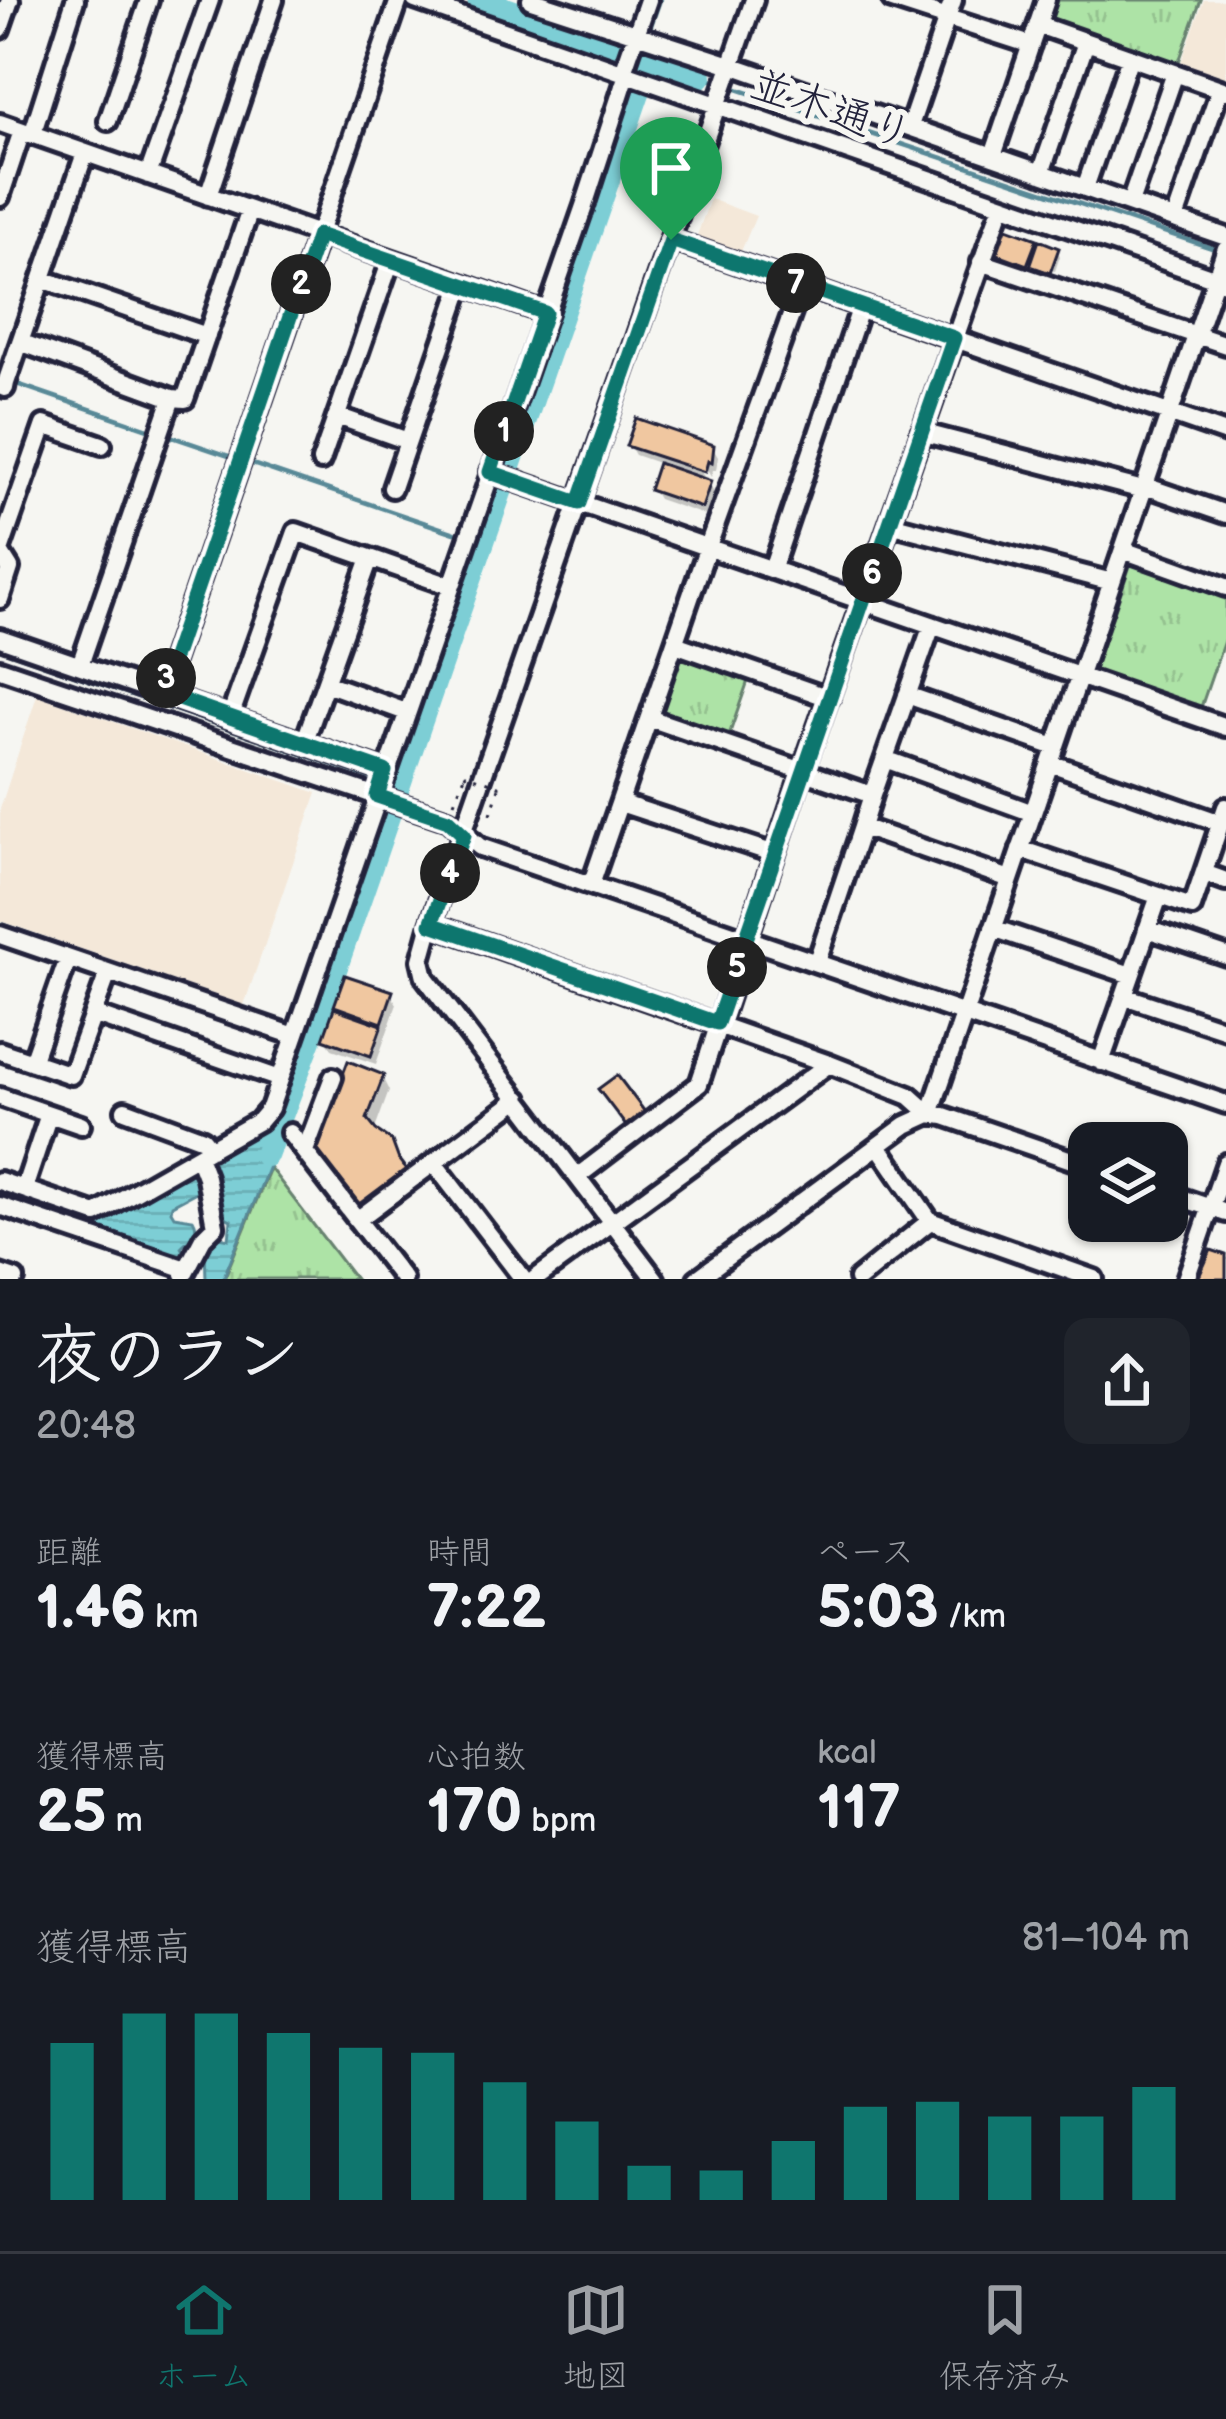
<!DOCTYPE html>
<html lang="ja">
<head>
<meta charset="utf-8">
<style>
  :root { --surface:#171b24; --page:#20242c; --text:#f1f3f6; --muted:#9ea1a6; --line:#363941; --accent:#0f766e }
  body { margin:0; font-family:"Balsamiq Sans","Klee One",sans-serif; background:var(--page); color:var(--text); height:100vh; display:flex; flex-direction:column; font-size:45px; white-space:nowrap }
  * { box-sizing:border-box; margin:0 }
  p { font-size:39px; color:var(--muted) }
  .icon { flex:none; width:66px; height:66px; fill:none; stroke:currentColor; stroke-width:2; stroke-linecap:round; stroke-linejoin:round }
  .map { position:relative; height:1279px; overflow:hidden }
  .sheet { display:flex; flex-direction:column; background:var(--surface); flex:1 }
  .sheet>* { flex:none }
  .buttons { position:absolute; left:1068px; top:1122px; display:grid; gap:24px }
  .buttons a { display:grid; place-items:center; width:120px; height:120px; border-radius:24px; background:var(--surface); box-shadow:0 3px 9px #0004; font-size:60px }
  .pin { position:absolute; display:grid; place-items:center; width:102px; height:102px; color:#fff; margin:-123px -51px; border-radius:50% 50% 50% 0; rotate:-45deg; box-shadow:0 0 12px #0007 }
  .pin .icon { rotate:45deg }
  .km { position:absolute; width:60px; height:60px; margin:-30px; border-radius:50%; background:#222; color:#fff; font-size:33px; line-height:60px; text-align:center }
  .round { display:grid; place-items:center; flex:none; width:126px; height:126px; border-radius:24px; background:var(--page) }
  .summary { display:flex; align-items:center; justify-content:space-between; height:204px; padding:0 36px }
  h1 { font-size:66px; font-weight:700; line-height:90px }
  .metrics { display:grid; grid-template-columns:repeat(3,1fr); gap:18px; height:204px; padding:12px 36px }
  .metrics div { display:grid; align-content:center }
  .metrics b { font-size:60px; font-weight:700 }
  .metrics small { font-size:33px; font-weight:400 }
  .metrics p { font-size:33px }
  .chart { height:336px; padding:24px 36px }
  .chart p { display:flex; justify-content:space-between }
  .chart svg { width:100%; height:216px; margin-top:12px; stroke:var(--accent); stroke-width:6 }
  .tab-bar { display:flex; justify-content:space-around; align-items:center; height:168px; border-top:3px solid var(--line); background:var(--surface); font-size:33px; color:var(--muted) }
  .tab-bar a { display:grid; justify-items:center; gap:6px }
  .tab-bar .on { color:var(--accent) }
  .map>svg:first-child { display:block }
</style>
</head>
<body>
<div class="map">
<svg width="1226" height="1279" viewBox="0 0 1226 1279">
  <defs>
    <pattern id="grass-tufts" width="24" height="20" patternUnits="userSpaceOnUse" patternTransform="scale(3)"><rect width="24" height="20" fill="#ade3a6"/><path d="M3 7l-1-3M5 7V3M7 7l1-3M15 17l-1-3M17 17v-4M19 17l1-3" fill="none" stroke="#95c290"/></pattern>
    <pattern id="water-rules" width="6" height="5" patternUnits="userSpaceOnUse" patternTransform="scale(3)"><rect width="6" height="5" fill="#7dced5"/><path d="M0 2.5h6" fill="none" stroke="#6cb1b8"/></pattern>
  </defs>
  <rect width="100%" height="100%" fill="#f6f6f2"/>
  <filter id="ink" filterUnits="userSpaceOnUse"><feTurbulence type="fractalNoise" baseFrequency=".00833" numOctaves="2"/><feDisplacementMap in="SourceGraphic" scale="24" xChannelSelector="R" yChannelSelector="G"/><feConvolveMatrix kernelMatrix="1 2 1 2 8 2 1 2 1" color-interpolation-filters="sRGB"/></filter>
  <g filter="url(#ink)">
    <!-- built -->
    <path fill="#f4e8d9" d="M1204,0H1226V85L1179,68Z
      M710,199L756,216L739,256L695,241Z
      M37,695L317,793L244,1005L0,921V809Z"/>
    <!-- grass -->
    <path fill="url(#grass-tufts)" stroke="#688270" stroke-width="3" d="M1052,0H1201L1177,67L1049,22L1047,15Z
      M1137,561L1226,593V635L1200,710L1096,675L1094,670L1131,563Z
      M686,654L750,675L727,741L663,719L660,710L678,658Z
      M270,1168L355,1279H224Z"/>
    <!-- water -->
    <path fill="url(#water-rules)" stroke="#598997" stroke-width="3" d="M272,1117L283,1132L223,1279H206L205,1249L215,1236L229,1239L231,1220C212,1212 223,1195 214,1180L203,1176L198,1191L172,1205L171,1211L174,1216L193,1219C201,1232 190,1238 181,1247L184,1253L182,1260L88,1227L89,1220L96,1223L193,1168L201,1173L209,1170V1159L265,1129Z"/>
    <!-- shadow -->
    <path fill="#0003" d="M1035,241L1039,249L1057,250L1060,256L1055,271L1033,264L1030,269L1002,259L998,253Z
      M629,445L712,447L718,457L716,470H713L711,477L700,458L694,461L715,494L707,516L658,499L652,489L661,464L635,455Z
      M347,979L391,994L397,1004L376,1064L332,1049L326,1039Z
      M382,1077L389,1091L374,1132L390,1144L414,1188L369,1221L326,1162Z"/>
    <g fill="none" stroke-linecap="round" stroke-linejoin="round">
      <!-- stream -->
      <path stroke="#598997" stroke-width="4.5" d="M648,34L660,0
        M700,76L717,82
        M728,86L1218,250
        M11,382L154,431
        M164,434L455,533
        M478,541L483,543
        M0,649L371,778
        M394,786L398,788
        M0,924L280,1021
        M309,1031L313,1033
        M0,1193L91,1225"/>
      <!-- river -->
      <path stroke="#7dced5" stroke-width="24" d="M479,0L700,76
        M266,1155L320,1013L640,87"/>
    </g>
    <!-- building -->
    <path fill="#f0c7a0" stroke="#22223b" stroke-width="3" d="M1004,227L1037,239L1027,265L995,253Z
      M1039,240L1059,248L1050,273L1030,266Z
      M636,418L714,445L712,463L708,461L705,472L626,446Z
      M658,463L711,481L702,508L649,490Z
      M345,975L393,991L382,1023L334,1006Z
      M334,1008L382,1025L371,1056L323,1039Z
      M348,1061L384,1075L367,1119L376,1130L392,1141L399,1160L409,1173L360,1209L315,1148Z
      M617,1075L645,1112L626,1126L598,1089Z
      M1211,1250L1226,1255V1279H1198Z"/>
    <g fill="none" stroke-linecap="round" stroke-linejoin="round">
      <!-- minor casing -->
      <g stroke="#22223b" stroke-width="26">
        <path id="minor" d="M415,0L1225,282
          M531,0L731,65L1226,237
          M892,0L1031,45
          M1038,25L1226,91
          M0,29L10,0
          M623,72L648,0
          M108,121L149,0
          M0,123L545,313
          M910,126L953,0
          M32,135L75,0
          M993,156L1046,0
          M1041,173L1086,42
          M148,175L210,0
          M1085,188L1130,57
          M208,196L274,0
          M0,197L22,131
          M1130,203L1175,73
          M1175,219L1220,89
          M671,240L1226,433
          M981,262L1226,345
          M42,279L207,336
          M20,342L172,398L185,399L250,210
          M0,386L5,388L6,383L85,153
          M337,416L408,441
          M921,432L1143,490
          M321,461L391,260
          M490,472L1226,727
          M1145,486L1226,514
          M392,488L462,285
          M890,524L1112,582
          M1123,550L1226,587
          M0,551L44,425L102,445
          M0,552L10,568L0,599
          M772,570L861,306
          M0,638L385,771
          M675,644L829,698
          M80,665L172,398
          M0,669L448,820L480,847L1226,1104
          M326,683L406,712
          M161,693L399,0
          M907,695L1055,747
          M230,717L296,532L450,586
          M649,718L872,795L862,827L1010,879
          M304,743L370,558
          M885,759L1033,813
          M1050,763L1221,823
          M872,795L932,625
          M620,803L775,854
          M1020,849L1192,907L1226,807
          M1204,873L1226,881
          M591,885L707,549L802,285
          M431,924L829,1064L910,1096L930,1114L1226,248
          M993,928L1131,975
          M1147,929L1226,956
          M0,935L295,1036
          M817,961L862,827
          M1124,996L1226,1030
          M93,1014L280,1079
          M0,1051L71,1075L108,973
          M32,1062L68,959
          M1101,1062L1159,896
          M0,1097L81,1125
          M125,1110L203,1139L211,1149
          M290,1133L403,1279
          M879,1147L930,1221L1094,1279
          M305,1151L333,1077
          M434,1163L523,1279
          M578,1176L699,1084L802,772L1002,205
          M0,1181L96,1214L259,1121L270,1108L584,206L627,74
          M24,1189L49,1114
          M1167,1193L1226,1213
          M0,1206L186,1269
          M357,1220L519,1099
          M0,1274L15,1279
          M184,1274L203,1238L215,1226L206,1177L198,1156
          M535,1279L829,1064
          M655,1279L425,977L421,960L431,924L754,0
          M697,1279L906,1125L930,1114L944,1116L1089,1166
          M858,1279L930,1221
          M1186,1279L1226,1163"/>
      </g>
      <!-- path -->
      <path stroke="#22223b" stroke-width="3" stroke-dasharray="3 9" stroke-linecap="butt" d="M454,802L465,776
        M491,814L499,788"/>
      <!-- minor -->
      <use href="#minor" stroke="#f6f6f2" stroke-width="16"/>
      <!-- path-bridge -->
      <path stroke="#22223b" stroke-width="3" stroke-dasharray="3 9" stroke-linecap="butt" d="M465,776L466,774L499,786V788"/>
    </g>
  </g>
  <g fill="none" stroke-linecap="round" stroke-linejoin="round" filter="url(#ink)">
    <!-- route casing -->
    <g stroke="#fff" stroke-width="24">
      <path id="route" d="M318,235L545,313L490,472L579,503L671,240L954,338L717,1023L431,924L464,835L448,820L377,796L385,771L161,693Z"/>
    </g>
    <!-- route -->
    <use href="#route" stroke="#0f766e" stroke-width="15"/>
  </g>
  <g text-anchor="middle" stroke-width="12" stroke-linejoin="round" paint-order="stroke">
    <!-- street labels -->
    <g font-size="42" fill="#22223b" stroke="#f6f6f2">
      <text transform="translate(832 108) rotate(19)" y="15">並木通り</text>
    </g>
  </g>
</svg>
<div class="buttons">
<a><svg class="icon" aria-label="layers" viewBox="0 0 24 24"><path d="M12 4l9 5-9 5-9-5zM3 14l9 5 9-5"/></svg></a>
</div>
<div class="pin" style="left:671px;top:240px;background:#1e9e55"><svg class="icon" aria-label="arrive" viewBox="0 0 24 24"><path d="M6 21V4h12l-3 4 3 4H6"/></svg></div>
<b class="km" style="left:504px;top:431px">1</b>
<b class="km" style="left:301px;top:284px">2</b>
<b class="km" style="left:166px;top:678px">3</b>
<b class="km" style="left:450px;top:873px">4</b>
<b class="km" style="left:737px;top:967px">5</b>
<b class="km" style="left:872px;top:573px">6</b>
<b class="km" style="left:796px;top:283px">7</b>
</div>
<section class="sheet">
<div class="summary"><div><h1>夜のラン</h1><p>20:48</p></div><a class="round"><svg class="icon" aria-label="share" viewBox="0 0 24 24"><path d="M12 15V3M7 8l5-5 5 5M5 13v7h14v-7"/></svg></a></div>
<div class="metrics">
<div><p>距離</p><b>1.46<small> km</small></b></div>
<div><p>時間</p><b>7:22</b></div>
<div><p>ペース</p><b>5:03<small> /km</small></b></div>
</div>
<div class="metrics">
<div><p>獲得標高</p><b>25<small> m</small></b></div>
<div><p>心拍数</p><b>170<small> bpm</small></b></div>
<div><p>kcal</p><b>117</b></div>
</div>
<div class="chart"><p><span>獲得標高</span>81–104 m</p>
<svg viewBox="0 0 160 44" preserveAspectRatio="none"><path d="M5 44V12M15 44V6M25 44V6M35 44V10M45 44V13M55 44V14M65 44V20M75 44V28M85 44V37M95 44V38M105 44V32M115 44V25M125 44V24M135 44V27M145 44V27M155 44V21"/></svg>
</div>
</section>
<nav class="tab-bar">
<a class="on"><svg class="icon" aria-label="home" viewBox="0 0 24 24"><path d="M3 11l9-7 9 7M6 9v11h12V9"/></svg>ホーム</a>
<a><svg class="icon" aria-label="map" viewBox="0 0 24 24"><path d="M3 6l6-2 6 2 6-2v14l-6 2-6-2-6 2zM9 4v14M15 6v14"/></svg>地図</a>
<a><svg class="icon" aria-label="saved" viewBox="0 0 24 24"><path d="M7 4h10v16l-5-4-5 4z"/></svg>保存済み</a>
</nav>
</body>
</html>
